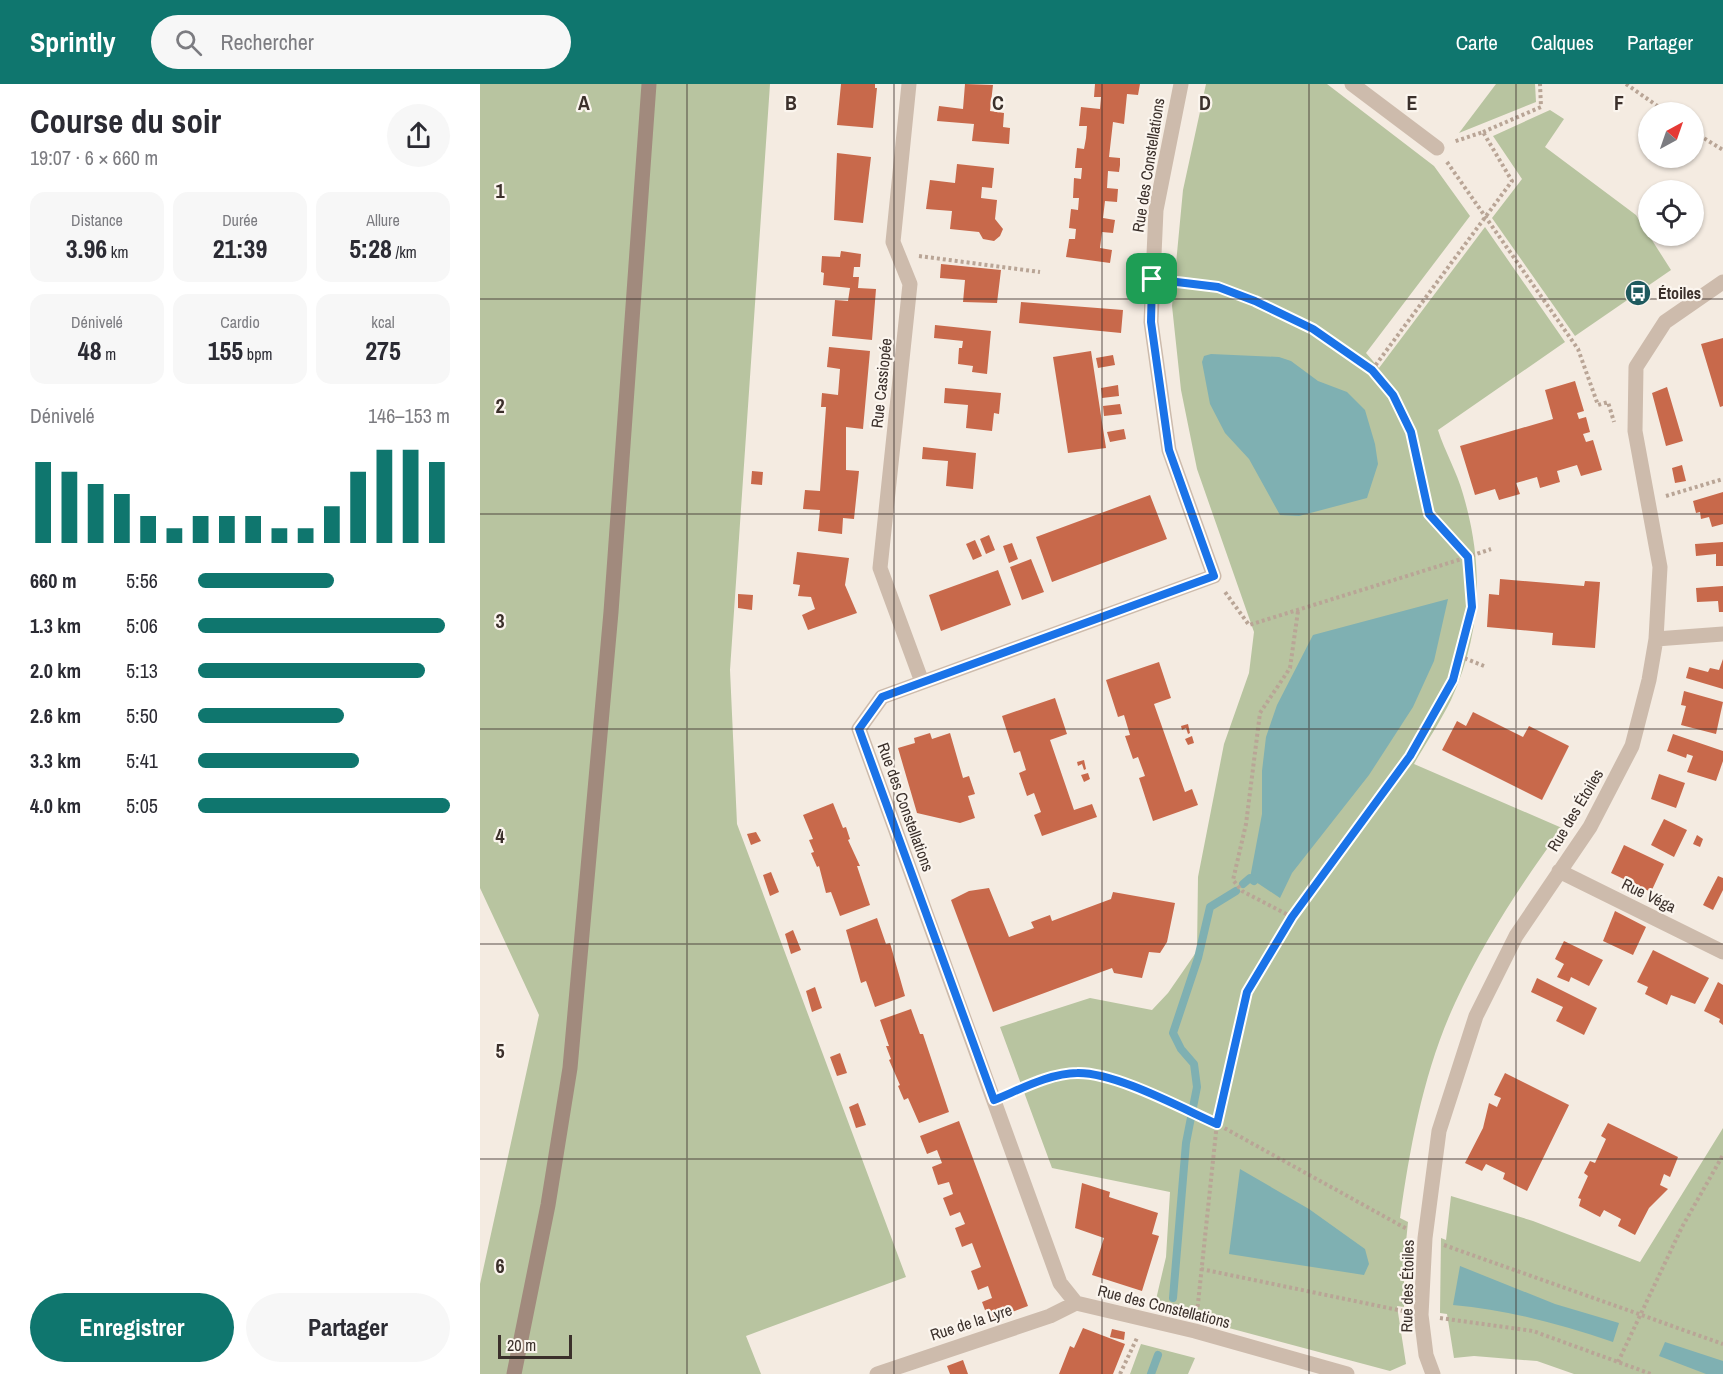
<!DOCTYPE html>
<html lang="fr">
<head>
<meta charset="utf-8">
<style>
  :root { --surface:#fff; --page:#f7f7f7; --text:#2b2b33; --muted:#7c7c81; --accent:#0f766e }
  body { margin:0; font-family:"Archivo Narrow",sans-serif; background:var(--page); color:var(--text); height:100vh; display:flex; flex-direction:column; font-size:22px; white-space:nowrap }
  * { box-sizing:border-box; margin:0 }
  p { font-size:20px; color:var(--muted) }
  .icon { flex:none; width:33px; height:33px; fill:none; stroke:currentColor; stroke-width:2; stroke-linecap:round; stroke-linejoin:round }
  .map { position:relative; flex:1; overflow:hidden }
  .panel { display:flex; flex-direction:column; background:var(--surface); width:480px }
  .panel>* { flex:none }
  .needle { width:39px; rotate:40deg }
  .fabs { position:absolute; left:1158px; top:18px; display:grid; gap:12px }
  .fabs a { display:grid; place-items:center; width:66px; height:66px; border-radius:50%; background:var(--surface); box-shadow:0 2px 4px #0004; font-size:30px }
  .scale { position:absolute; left:18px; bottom:15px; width:74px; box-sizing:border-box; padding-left:6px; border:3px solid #3b302b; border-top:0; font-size:16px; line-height:21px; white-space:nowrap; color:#3b302b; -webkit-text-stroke:4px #fbf5ee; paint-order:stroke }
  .pin { position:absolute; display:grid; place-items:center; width:51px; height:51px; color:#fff; margin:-26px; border-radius:12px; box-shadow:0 3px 9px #0006 }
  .round { display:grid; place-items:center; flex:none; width:63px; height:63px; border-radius:32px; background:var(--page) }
  .head { display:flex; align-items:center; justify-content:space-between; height:102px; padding:0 30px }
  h1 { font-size:33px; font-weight:700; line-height:45px }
  .figures { display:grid; grid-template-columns:repeat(3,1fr); gap:9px; height:102px; padding:6px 30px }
  .figures div { display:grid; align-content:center; border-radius:15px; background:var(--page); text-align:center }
  .figures b { font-size:26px; font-weight:700 }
  .figures small { font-size:16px; font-weight:400 }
  .figures p { font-size:16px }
  .chart { height:168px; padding:12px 30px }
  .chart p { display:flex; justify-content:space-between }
  .chart svg { width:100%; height:108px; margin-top:6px; stroke:var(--accent); stroke-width:6 }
  .cta { display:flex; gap:12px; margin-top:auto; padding:12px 30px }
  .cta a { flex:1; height:69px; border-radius:36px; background:var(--accent); color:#fff; font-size:24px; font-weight:700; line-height:69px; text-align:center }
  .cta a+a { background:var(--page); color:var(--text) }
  ul { padding:0 30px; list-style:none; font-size:20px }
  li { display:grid; grid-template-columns:96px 72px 1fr; align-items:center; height:45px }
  li i { height:15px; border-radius:8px; background:var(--accent) }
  header { display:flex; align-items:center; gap:36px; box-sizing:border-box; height:84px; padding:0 30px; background:var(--accent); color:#fff }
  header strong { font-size:28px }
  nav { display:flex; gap:33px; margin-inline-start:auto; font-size:21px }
  .search { width:420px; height:54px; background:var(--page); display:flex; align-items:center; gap:15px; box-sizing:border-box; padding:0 21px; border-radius:33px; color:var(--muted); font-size:22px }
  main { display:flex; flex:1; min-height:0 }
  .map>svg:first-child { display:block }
</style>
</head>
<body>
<header>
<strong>Sprintly</strong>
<div class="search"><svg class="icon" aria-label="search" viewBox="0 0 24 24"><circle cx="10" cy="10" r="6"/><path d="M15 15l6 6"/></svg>Rechercher</div>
<nav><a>Carte</a><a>Calques</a><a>Partager</a></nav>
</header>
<main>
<section class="panel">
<div class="head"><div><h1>Course du soir</h1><p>19:07 · 6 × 660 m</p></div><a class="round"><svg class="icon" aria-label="share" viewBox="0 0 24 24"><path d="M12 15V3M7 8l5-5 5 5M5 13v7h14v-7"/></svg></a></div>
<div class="figures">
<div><p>Distance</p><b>3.96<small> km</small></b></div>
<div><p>Durée</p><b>21:39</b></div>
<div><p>Allure</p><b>5:28<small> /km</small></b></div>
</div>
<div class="figures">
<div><p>Dénivelé</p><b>48<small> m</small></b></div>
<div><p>Cardio</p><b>155<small> bpm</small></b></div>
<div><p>kcal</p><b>275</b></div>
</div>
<div class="chart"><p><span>Dénivelé</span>146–153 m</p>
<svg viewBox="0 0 160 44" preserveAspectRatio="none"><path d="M5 44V11M15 44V15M25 44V20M35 44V24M45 44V33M55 44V38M65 44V33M75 44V33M85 44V33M95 44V38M105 44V38M115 44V29M125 44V15M135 44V6M145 44V6M155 44V11"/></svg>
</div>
<ul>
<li><b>660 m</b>5:56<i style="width:54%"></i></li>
<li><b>1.3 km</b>5:06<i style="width:98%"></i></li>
<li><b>2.0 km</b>5:13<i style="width:90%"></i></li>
<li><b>2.6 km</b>5:50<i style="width:58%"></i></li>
<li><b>3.3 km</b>5:41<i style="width:64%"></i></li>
<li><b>4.0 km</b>5:05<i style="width:100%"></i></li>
</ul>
<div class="cta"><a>Enregistrer</a><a>Partager</a></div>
</section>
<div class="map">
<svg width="1243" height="1290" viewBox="0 0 1243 1290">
  <rect width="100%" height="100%" fill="#f4ebe1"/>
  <!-- green -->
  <path fill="#b8c4a0" d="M0,0H290L250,586L257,740L426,1193L266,1252L281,1290H0V1200L59,931L0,804Z
    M726,0H847L954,82L990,132L886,269L899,284L1005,143L1085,258L958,346C965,368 977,388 983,410C1004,481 1002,549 971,616C960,638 946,659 934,680L1082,744C1042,799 1004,856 975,919C944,986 930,1062 920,1134L928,1138L924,1178V1223L917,1222L926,1280L910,1287L674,1224L686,1173L690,1108L572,1084L520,943L610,914L672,926L688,909L717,867L718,793L744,660L769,589L774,548L717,385L701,306L692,222L703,106Z
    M1016,0H1055L1056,18L979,49Z
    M1070,26L1084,35L1065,63L1156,131L1191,186L1095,252L1012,134L1042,95L1013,52Z
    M1243,1044V1290H1094L1057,1277L994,1272L974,1274L967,1230L960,1229L961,1154L966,1156L971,1112L1053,1137L1160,1178Z
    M661,1260L715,1274L708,1290H650Z"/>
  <!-- water -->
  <path fill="#7fb0b2" d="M731,270L799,273L811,277L838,297L867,308L885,326L895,360L898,380L887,414L819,432L800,431L769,375L745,349L730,320L722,278L724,272Z
    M968,515L954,577L933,623L889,691L812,789L800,814L770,794L782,730V687L786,653L797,621L833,551Z
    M760,1085L829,1125L885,1165L889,1180L884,1191L749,1170Z
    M980,1182L1075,1220L1139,1239L1133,1258C1079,1240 1029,1226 973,1221Z
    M1185,1258L1243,1277V1290H1226L1179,1272Z"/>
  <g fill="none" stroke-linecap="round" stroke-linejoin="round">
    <!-- stream -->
    <path stroke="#7fb0b2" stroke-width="8" d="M763,800L770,794L774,797
      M693,1214L706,1059L717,1003L714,980L701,965L693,949L718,874L730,823L756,807
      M671,1290L678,1271"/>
  </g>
  <!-- building -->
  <path fill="#c8694b" d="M361,0H395V4H397L393,44L357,41Z
    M485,0L513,1L510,27L524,29L523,43L530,44L529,60L492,57L494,40L457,37L459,22L483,25Z
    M615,0H660L658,11L647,10L644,40L633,38L629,73L640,74V81L639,88L628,87L627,104L638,105L637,118L625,117L623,134L635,136L633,149L622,148L620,164L632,166L630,179L586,173L589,155H595L596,145L589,144L591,125L598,126L599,114H593L594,94L601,95L602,84H595L597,64L604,65L606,54L607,42H599L601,23L620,25L621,13H614Z
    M357,69L391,73L383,139L354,136Z
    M477,80L514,84L512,104L502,103L501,114L517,116L515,135L523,145L520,152L514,157L503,155L499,148L470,145L472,127L446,125L450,96L475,99Z
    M361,167L381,170L380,183H374L373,193H379L378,204L396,205L392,256L352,252L355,216L368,217L370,204L343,201L344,189L341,188L342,172L360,173Z
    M461,180L521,186L517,219L483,218L485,196L460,194Z
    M541,218L643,226L641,249L539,239Z
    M455,241L511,247L507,290L492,288L493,282L478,280L479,264H482L483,257L454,254Z
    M1243,254V322L1240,323L1221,260Z
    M349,263L390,267L383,345L366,343V386L379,387L374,435L363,434L362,450L338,447L340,426L323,425L325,406L340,407L346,323H341L342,309L358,311L360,285L347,283Z
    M611,267L626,364L588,369L573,273Z
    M633,271L635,281L618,284L616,274Z
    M1095,297L1104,327L1097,329L1099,335L1106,333L1110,348L1103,350L1106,358L1113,356L1122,386L1101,392L1097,381L1077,387L1080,398L1060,404L1057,393L1036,399L1040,410L1019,416L1015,405L995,411L980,362L1073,335L1065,306Z
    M638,301L639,312L622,314L621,304Z
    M1187,303L1203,357L1186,362L1172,309Z
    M465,304L521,309L519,330L514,329L512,347L486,344L488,321L464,319Z
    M640,320L642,330L624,332L623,322Z
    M644,345L646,355L630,358L627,348Z
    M443,363L496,369L493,405L466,402L468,377L442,375Z
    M1202,381L1206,397L1195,399L1192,384Z
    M272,387L283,388L282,401L271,400Z
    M1243,408V440L1232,443L1229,433L1221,435L1220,428L1216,429L1213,417Z
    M670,411L687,455L572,498L556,453Z
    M509,451L515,466L506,470L500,455Z
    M495,456L502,472L493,476L486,460Z
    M1243,458V482H1236V470L1216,472L1215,460Z
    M532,459L538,475L529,479L523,462Z
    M317,468L369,474L365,501L377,529L328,546L322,531L335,525L331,513L318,512L320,501L313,500Z
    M551,475L564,508L542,516L530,483Z
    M518,486L531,521L461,547L449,511Z
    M1020,495L1104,502L1105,497L1120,498L1115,564L1072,561L1073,549L1007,543L1009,510L1019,511Z
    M1243,502V528H1239L1238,517L1217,518L1216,504Z
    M258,510L273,511L272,526L258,524Z
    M1243,575V605L1206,594L1209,583L1228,588L1230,584L1239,586Z
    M679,578L691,614L674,620L705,708L712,705L718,721L673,737L659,694L665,692L658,673L653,675L645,652L650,651L644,631L638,633L626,596Z
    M1204,607L1243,618L1236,650L1201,641L1206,622L1201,621Z
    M575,614L587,650L570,656L594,726L612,720L617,733L562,752L554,731L561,728L554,709L547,712L539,689L546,686L540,667L534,669L522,632Z
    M993,628L1043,653L1049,642L1089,662L1062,716L962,666L977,637L986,642Z
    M708,640L710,649L708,650L706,644L702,646L701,642Z
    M450,649L452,655L470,649L483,694L489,692L495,710L488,712L495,734L480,739L437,729L418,664L435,659L434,654Z
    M1193,650L1243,667V677L1236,697L1207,688L1213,672L1207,670L1206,674L1187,667Z
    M712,652L714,659L708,661L705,655Z
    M604,676L606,685L604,686L602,680L598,682L597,678Z
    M608,689L610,695L604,698L601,691Z
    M1179,690L1205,699L1196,724L1171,715Z
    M353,719L363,744L366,743L370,755L368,756L380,782H377L390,821L360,832L351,808L346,809L339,782L337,783L331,769L334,768L329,756L333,755L323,731Z
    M1184,735L1207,746L1194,773L1171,761Z
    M276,748L281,757L271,761L267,750Z
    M1217,751L1223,755L1220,763L1213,760Z
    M1144,761L1184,780L1171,808L1131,789Z
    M291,788L299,808L290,812L283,791Z
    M1238,792L1243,794V806L1233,826L1223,821Z
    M509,804L529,853L554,844L551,838L570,831L572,837L631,815L633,808L695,819L687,858L680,869L669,868L662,894L634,889L632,884L513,928L471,816L489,807Z
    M1135,827L1166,843L1153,871L1123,857Z
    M397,834L406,860L410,859L425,912L395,923L386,897L381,899L366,846Z
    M313,846L321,866L311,870L305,850Z
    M1084,857L1123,876L1109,902L1091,893L1089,898L1077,893L1084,880L1075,875Z
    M1173,866L1229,894L1215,920L1191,911L1187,921L1165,910L1168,903L1157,898Z
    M1057,894L1117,924L1104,951L1076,937L1083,923L1051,908Z
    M1238,898L1243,901V941L1239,938L1240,935L1224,927Z
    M335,903L342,924L332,928L326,907Z
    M431,925L440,950H443L469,1028L439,1039L428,1014L424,1016L418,1002L420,1001L409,976L411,975L406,962H409L400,936Z
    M360,969L367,989L357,992L350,973Z
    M1025,989L1089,1021L1047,1107L1023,1095L1025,1089L1006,1080L1002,1087L985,1079L1003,1044L1009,1019L1017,1023L1021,1014L1014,1011Z
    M378,1019L386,1041L376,1044L369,1023Z
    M479,1037L548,1222L509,1237L502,1218L512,1214L508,1202L498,1206L491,1187L501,1183L492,1159L482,1163L475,1144L485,1140L480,1128L470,1132L463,1114L473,1110L469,1098L458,1101L452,1083L462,1079L457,1066L447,1070L440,1052Z
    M1128,1039L1198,1073L1190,1093L1184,1090L1180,1101L1188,1105L1169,1124L1155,1151L1138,1142L1141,1135L1124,1126L1120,1133L1099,1122L1101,1115L1098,1114L1108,1092L1104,1089L1110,1077L1115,1079L1126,1055L1121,1052Z
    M602,1099L630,1108L629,1113L678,1129L672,1150L679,1152L662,1207L612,1191L624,1154L595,1144Z
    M603,1244L645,1260L633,1290H579L590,1262L594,1264Z
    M632,1245L645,1248L644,1256L630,1253Z
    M483,1276L488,1290H470L467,1282Z"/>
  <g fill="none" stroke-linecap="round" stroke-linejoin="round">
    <!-- path -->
    <path stroke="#b9a596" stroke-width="4" stroke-dasharray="3 3" stroke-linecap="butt" d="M1146,0L1186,28
      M1003,48L1061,23L1060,0
      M1214,48L1243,66
      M967,78L1098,265L1118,321L1128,318L1134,338
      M439,172L560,188
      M690,198C706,201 725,199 740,204C810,225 906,276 931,348C940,373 937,404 948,429C954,442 978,461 988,473L1011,465
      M892,286L1032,97L1003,48L973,58
      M1186,412L1243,395
      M979,572L1004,582
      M812,833L762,807L753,796L766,740L780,629L810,584L818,527
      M531,1010L571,994L598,989L643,998L737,1040L927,1145
      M964,1161L1243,1260
      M721,1185L923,1227
      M717,1229L738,1029L767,908L812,833L930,672L973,595L991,523L988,473L769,541L745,508
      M960,1234L1053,1247L1171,1290
      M1138,1278L1202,1143L1243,1071
      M640,1290L657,1254"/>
    <!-- street -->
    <path stroke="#cdbbac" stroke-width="15" d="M429,0L413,158L430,200L400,484L442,598
      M701,0L676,126L671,238L689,366L734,492L402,613L379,645L580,1199L596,1219L715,1247L867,1290
      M872,0L957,64
      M1176,555L1243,550
      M1079,787L1243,868
      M397,1290L570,1232L596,1219
      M953,1290L946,1271L941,1231L945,1154L959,1047L996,932L1036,852L1110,743L1152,662L1169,596L1176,555L1180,483L1155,347L1156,283L1185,238L1243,198"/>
    <!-- secondary -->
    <path stroke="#a18a7d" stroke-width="15" d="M34,1290L68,1121L90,984L131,528L169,0"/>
  </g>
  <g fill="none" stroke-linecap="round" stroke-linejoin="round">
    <!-- route casing -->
    <g stroke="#fff" stroke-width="12">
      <path id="route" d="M672,195L738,203L775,217L833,245L892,286L913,311L931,348L949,430L988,473L992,523L973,596L930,672L812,833L767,908L737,1040C701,1024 635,988 597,989C570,989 539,1006 514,1016L379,645L402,613L734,492L689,366L671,238Z"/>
    </g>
    <!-- route -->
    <use href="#route" stroke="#1a73e8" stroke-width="8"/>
  </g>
  <!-- grid -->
  <path fill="none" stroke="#3b302b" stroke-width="1.5" stroke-opacity="0.55" d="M207,0V1290M414,0V1290M622,0V1290M829,0V1290M1036,0V1290M0,215H1243M0,430H1243M0,645H1243M0,860H1243M0,1075H1243"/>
  <!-- icons -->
  <defs>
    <g id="bus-disc" transform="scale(1.35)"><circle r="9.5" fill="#1f5a5e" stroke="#fbf5ee"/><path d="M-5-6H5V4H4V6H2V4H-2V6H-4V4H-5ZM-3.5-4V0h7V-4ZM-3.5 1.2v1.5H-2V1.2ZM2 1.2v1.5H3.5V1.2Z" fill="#fff"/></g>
  </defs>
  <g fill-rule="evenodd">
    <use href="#bus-disc" x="1158" y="209"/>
  </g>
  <g text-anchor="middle" stroke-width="4.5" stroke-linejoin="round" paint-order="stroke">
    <!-- street labels -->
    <g font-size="16" fill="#3b302b" stroke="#fbf5ee">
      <text transform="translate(668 81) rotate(-81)" y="6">Rue des Constellations</text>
      <text transform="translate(401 299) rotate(-84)" y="6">Rue Cassiopée</text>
      <text transform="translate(426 723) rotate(70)" y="6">Rue des Constellations</text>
      <text transform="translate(1095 726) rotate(-59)" y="6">Rue des Étoiles</text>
      <text transform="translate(1169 811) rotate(26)" y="6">Rue Véga</text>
      <text transform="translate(927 1202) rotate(-89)" y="6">Rue des Étoiles</text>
      <text transform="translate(684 1222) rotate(14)" y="6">Rue des Constellations</text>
      <text transform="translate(491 1238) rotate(-18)" y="6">Rue de la Lyre</text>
    </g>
    <!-- poi labels -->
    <g font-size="16" font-weight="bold" fill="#3b302b" stroke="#fbf5ee" text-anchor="start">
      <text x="1178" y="215">Étoiles</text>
    </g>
  </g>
  <g font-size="20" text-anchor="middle" font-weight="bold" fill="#3b302b" stroke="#fbf5ee" stroke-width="4.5" stroke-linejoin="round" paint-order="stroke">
    <text x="104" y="26">A</text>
    <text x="311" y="26">B</text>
    <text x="518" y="26">C</text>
    <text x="725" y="26">D</text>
    <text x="932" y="26">E</text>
    <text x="1139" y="26">F</text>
    <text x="20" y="114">1</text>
    <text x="20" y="329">2</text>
    <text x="20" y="544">3</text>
    <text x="20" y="759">4</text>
    <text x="20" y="974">5</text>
    <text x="20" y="1189">6</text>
  </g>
</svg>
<div class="fabs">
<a><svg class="needle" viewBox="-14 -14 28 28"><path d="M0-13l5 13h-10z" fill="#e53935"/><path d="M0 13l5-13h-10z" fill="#7c7c81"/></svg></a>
<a><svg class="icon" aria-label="locate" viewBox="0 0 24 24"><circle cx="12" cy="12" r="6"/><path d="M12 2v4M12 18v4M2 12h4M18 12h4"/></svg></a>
</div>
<div class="scale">20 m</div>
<div class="pin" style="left:672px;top:195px;background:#1e9e55"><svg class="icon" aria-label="arrive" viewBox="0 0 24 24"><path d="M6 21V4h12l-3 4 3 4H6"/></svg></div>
</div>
</main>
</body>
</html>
